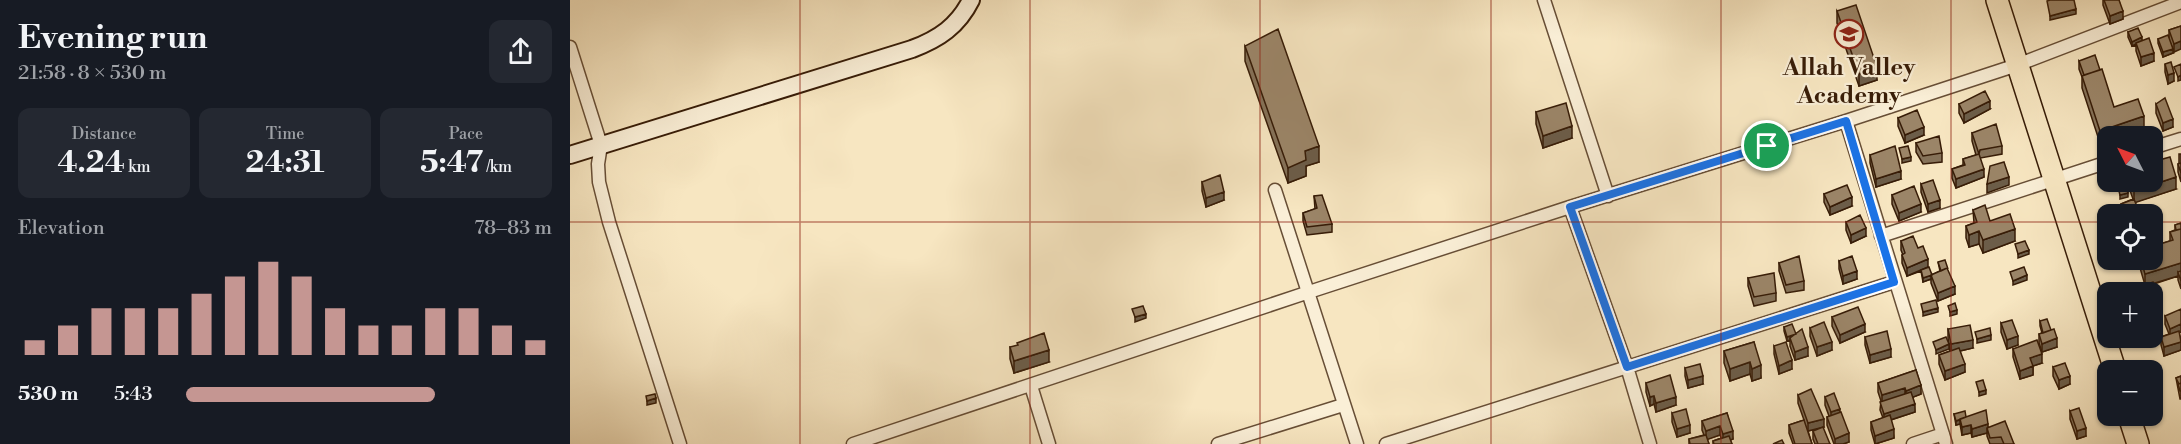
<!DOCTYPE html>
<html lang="en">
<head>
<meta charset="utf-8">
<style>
  :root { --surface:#171b24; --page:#242831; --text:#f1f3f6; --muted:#9ea1a6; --accent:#c59692 }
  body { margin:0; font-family:"Libre Bodoni",serif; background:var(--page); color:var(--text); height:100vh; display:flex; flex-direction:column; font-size:22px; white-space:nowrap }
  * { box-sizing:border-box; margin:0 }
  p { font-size:20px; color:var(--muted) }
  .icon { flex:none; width:33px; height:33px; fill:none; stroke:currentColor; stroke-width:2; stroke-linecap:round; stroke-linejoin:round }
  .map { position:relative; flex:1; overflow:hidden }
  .panel { display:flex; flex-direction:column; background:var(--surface); width:570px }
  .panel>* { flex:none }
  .needle { width:39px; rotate:312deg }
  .fabs { position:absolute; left:1527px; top:126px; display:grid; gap:12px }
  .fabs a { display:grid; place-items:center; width:66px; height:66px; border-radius:12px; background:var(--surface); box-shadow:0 2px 4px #0004; font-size:30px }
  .pin { position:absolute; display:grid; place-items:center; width:51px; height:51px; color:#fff; margin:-26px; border:3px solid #fff; border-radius:50%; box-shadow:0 2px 6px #0007 }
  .round { display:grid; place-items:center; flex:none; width:63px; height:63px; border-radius:12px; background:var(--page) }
  .head { display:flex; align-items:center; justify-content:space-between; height:102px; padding:0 18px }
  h1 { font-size:33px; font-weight:700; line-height:45px }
  .stats { display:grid; grid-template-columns:repeat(3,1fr); gap:9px; height:102px; padding:6px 18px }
  .stats div { display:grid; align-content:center; border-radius:12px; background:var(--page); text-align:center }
  .stats b { font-size:30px; font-weight:700 }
  .stats small { font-size:16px; font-weight:400 }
  .stats p { font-size:16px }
  .chart { height:168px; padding:12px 18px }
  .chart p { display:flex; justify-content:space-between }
  .chart svg { width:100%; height:108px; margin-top:6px; stroke:var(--accent); stroke-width:6 }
  ul { padding:0 18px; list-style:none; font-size:20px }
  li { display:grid; grid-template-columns:96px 72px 1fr; align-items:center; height:45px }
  li i { height:15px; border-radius:8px; background:var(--accent) }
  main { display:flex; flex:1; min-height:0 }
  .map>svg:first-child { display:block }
</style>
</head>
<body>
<main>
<section class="panel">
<div class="head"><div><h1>Evening run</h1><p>21:58 · 8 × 530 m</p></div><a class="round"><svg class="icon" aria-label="share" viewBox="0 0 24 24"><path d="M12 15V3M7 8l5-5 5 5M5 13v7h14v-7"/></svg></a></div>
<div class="stats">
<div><p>Distance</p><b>4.24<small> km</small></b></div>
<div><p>Time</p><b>24:31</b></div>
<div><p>Pace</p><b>5:47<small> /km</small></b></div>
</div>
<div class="chart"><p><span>Elevation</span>78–83 m</p>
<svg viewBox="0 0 160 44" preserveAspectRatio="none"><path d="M5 44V38M15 44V32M25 44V25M35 44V25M45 44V25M55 44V19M65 44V12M75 44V6M85 44V12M95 44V25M105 44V32M115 44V32M125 44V25M135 44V25M145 44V32M155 44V38"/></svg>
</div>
<ul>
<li><b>530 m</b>5:43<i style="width:68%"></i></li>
</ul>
</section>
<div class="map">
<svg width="1611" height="444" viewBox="0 0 1611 444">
  <rect width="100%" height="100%" fill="#f7e6c1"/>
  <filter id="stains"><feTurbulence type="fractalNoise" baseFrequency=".00333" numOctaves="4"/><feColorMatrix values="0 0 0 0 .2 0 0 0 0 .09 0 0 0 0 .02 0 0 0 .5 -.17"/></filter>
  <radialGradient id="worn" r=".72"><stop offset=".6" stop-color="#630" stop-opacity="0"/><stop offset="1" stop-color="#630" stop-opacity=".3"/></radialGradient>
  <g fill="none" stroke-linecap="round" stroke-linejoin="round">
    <!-- street casing -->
    <g stroke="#674e36" stroke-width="15">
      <path id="street" d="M974,0L1038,196
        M0,47L31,145L28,164L29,182L39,222L110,444
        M1276,121L1376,444
        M1582,148L1611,139
        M705,190L787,444
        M1000,207L1057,367L1080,444
        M1311,236L1538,162
        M461,386L479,444
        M283,444L739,292L1000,207L1276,121L1447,65L1611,2
        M648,444L773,405
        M816,444L1324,282
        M1343,444L1373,434"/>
    </g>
    <!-- secondary casing -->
    <g stroke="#371c07" stroke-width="20">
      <path id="secondary" d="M0,155L342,49C369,39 388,26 401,0"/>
    </g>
    <!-- highway casing -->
    <g stroke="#371c07" stroke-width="24">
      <path id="highway" d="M1427,0L1545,370
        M1559,416L1568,444"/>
    </g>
    <!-- street -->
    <use href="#street" stroke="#faefd7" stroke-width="12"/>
    <!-- secondary -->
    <use href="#secondary" stroke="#faefd7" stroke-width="16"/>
    <!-- highway -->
    <use href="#highway" stroke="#f7e6c1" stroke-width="21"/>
  </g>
  <!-- wall -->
  <path fill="#857259" stroke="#371c07" stroke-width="1.5" d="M1533,0H1549L1553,19L1540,24L1533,5Z
    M1267,11L1307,80L1289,86L1267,23Z
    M1611,26L1604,52L1600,42L1603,53L1593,57L1588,43V39L1599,38V30Z
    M1558,32L1572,40L1584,61L1571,66L1566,51V45L1562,46L1558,37Z
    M675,46L749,162L736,166V176L718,183L675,61Z
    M1509,61L1544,107L1574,128L1538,136V140L1530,143L1512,88V77L1509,69Z
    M1595,64L1604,81L1598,84L1595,72Z
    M1389,104L1420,109L1394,123L1389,113Z
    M1586,104L1603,127L1593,131L1586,113Z
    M966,112L1002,138L973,148L966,124Z
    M1328,118L1354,135L1335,143L1328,126Z
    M1402,133L1432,146V154L1410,158L1414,177L1386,188L1382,178V169L1393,165V159L1406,155L1402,141Z
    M1346,143L1372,153V162L1353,164L1346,152Z
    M1609,154H1611V182L1608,172V164L1609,163Z
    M1300,155L1331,179L1306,187L1300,163Z
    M632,182L654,200L636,207L632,191Z
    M1557,182H1582L1606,189L1565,202L1569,214H1552L1551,204L1563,199Z
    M1351,184L1370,208L1358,212L1351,192Z
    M1254,194L1282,206L1260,215L1254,202Z
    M1322,195L1351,212L1329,221L1322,204Z
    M744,196L762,224V232L737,235L733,221V213L745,209Z
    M1403,210L1420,221L1445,241L1413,253L1409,244L1399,247L1396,238V226L1404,223Z
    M1276,222L1296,236L1281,243L1276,230Z
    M1611,223V289L1608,280V276L1584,284L1585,293L1582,294V292H1576L1575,289V285L1570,268V260H1582L1584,252L1590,250V244L1600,241V232L1605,230V225Z
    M1331,241L1348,248L1362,275L1370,271L1368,262L1385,294L1368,301L1361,283V279L1353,282L1351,271L1337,276L1332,263V255H1333L1331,250Z
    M1269,261L1287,279L1273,284L1269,269Z
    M1209,263L1234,281V290L1216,293L1209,271Z
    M1178,278L1206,293V301L1184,306L1178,286Z
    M1595,316L1611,332L1609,333L1611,339V350L1594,356L1591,345V341L1585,343L1582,334V323L1591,337L1599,334L1595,324Z
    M1262,317L1295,332L1270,343L1262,326Z
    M1470,321L1487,347L1472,352L1469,343V334L1472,333L1470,326Z
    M1431,323L1448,345L1437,349L1431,332Z
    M1214,327L1226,334L1238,356L1225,360L1220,346V340L1217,341L1214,331Z
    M1240,328L1262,350L1247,356L1240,336Z
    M1378,329L1403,348L1390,351L1395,372L1375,380L1369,364V355L1380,351L1378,338Z
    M1295,337L1321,357L1300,363L1295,345Z
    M1184,342L1191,378L1182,381L1180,374L1160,381L1154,363V351Z
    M1204,346L1222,369L1209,374L1204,354Z
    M440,347L479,362L444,373L440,359Z
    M1443,349L1472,363L1463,366V375L1450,379L1443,357Z
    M1483,367L1500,384L1489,389L1483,376Z
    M1115,368L1133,384L1118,388L1115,376Z
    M1346,370L1351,394L1343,397L1345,412L1321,420L1324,438L1305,444L1301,430V422L1313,418L1310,410L1311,401L1308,392V383Z
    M1611,376V399H1610L1606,378Z
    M1076,383L1106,405L1086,412L1084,404L1080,406L1076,392Z
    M1228,395L1254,427L1238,431L1242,444H1223L1219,433V425L1234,420L1228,403Z
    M1255,397L1270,412L1279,442L1273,444H1264L1257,425V417L1259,416L1255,405Z
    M1500,411L1516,436L1507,439L1500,419Z
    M1102,413L1120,433L1107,437L1102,422Z
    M1157,413L1163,439L1160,440L1162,444H1143V441L1151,438L1150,435L1137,439L1139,444H1119V439L1134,435L1132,430V421Z
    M1384,414L1396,417L1418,427L1444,444H1420L1417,436V433L1402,437L1401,433L1392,435L1390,424L1386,425Z
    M1243,431L1260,444H1245L1243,439Z"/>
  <!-- shaded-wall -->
  <path fill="#6c5d49" stroke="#371c07" stroke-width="1.5" d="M1506,9V14L1480,20V16Z
    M1553,11V19L1540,24V16Z
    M1572,37V41L1562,46V42Z
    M1611,41V49L1604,52V44Z
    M1603,49V53L1593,57V52Z
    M1584,53V61L1571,66V57Z
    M1307,67V80L1289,86V74Z
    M1604,73V81L1598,84V75Z
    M1611,75V80L1608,81V77Z
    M1420,101V109L1394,123V114Z
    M1574,116V128L1549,136H1538V140L1530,143V131Z
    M1603,119V127L1593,131V123Z
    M1002,126V138L973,148V136Z
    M1354,127V135L1335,143V135Z
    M749,146V162L736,166V176L718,183V168L735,151Z
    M1341,157V161L1332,163V159Z
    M1414,169V177L1386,188V179Z
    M1331,171V179L1306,187V179Z
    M1439,177V185L1417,193V184Z
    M1606,177V189L1564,203V191Z
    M654,192V200L636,207V198Z
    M1558,193V197L1550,199V195Z
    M1282,197V206L1260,215V207Z
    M1370,200V208L1358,212V204Z
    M1351,204V212L1329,221V213Z
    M1296,228V236L1281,243V235Z
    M1445,229V241L1413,253V240Z
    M1409,231V244L1399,247V235Z
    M1459,250V254L1448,258V254Z
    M1358,259V267L1337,276V268Z
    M1611,263V275L1608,272V276L1575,286V274Z
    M1287,271V279L1273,284V276Z
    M1361,275V279L1353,282V278Z
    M1457,275V280L1443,285V281Z
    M1385,286V294L1368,301V293Z
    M1585,289V293L1582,294V292H1577Z
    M1368,308V312L1353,316V312Z
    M1387,310V314L1380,316V312Z
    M576,314V318L565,322V317Z
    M1295,324V332L1270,343V335Z
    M1611,324V332L1600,337V329Z
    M1226,334L1220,338V340L1217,341V337Z
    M1421,335V340L1407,343V339Z
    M1448,336V345L1437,349V340Z
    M1591,337V341L1585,343V338Z
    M1487,338V347L1472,352V344Z
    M1403,340V348L1381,353V344Z
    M1262,342V350L1247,356V347Z
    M1611,342V350L1594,356V347Z
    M1379,344V349L1366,354V350Z
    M1238,347V356L1225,360V352Z
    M1321,349V357L1300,363V355Z
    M479,350V362L444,373V361Z
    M1472,354V363L1460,367V358Z
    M1222,360V369L1209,374V366Z
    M1180,362V374L1160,381V369Z
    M1395,364V372L1375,380V371Z
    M1191,365V378L1182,381V369Z
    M1463,366V375L1450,379V371Z
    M1133,376V384L1118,388V380Z
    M1500,376V384L1489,389V380Z
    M1351,385V394L1336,400V391Z
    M1335,388V396L1312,403V395Z
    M1416,390V394L1409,396V392Z
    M1084,396V404L1080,406V397Z
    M1106,397V405L1086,412V403Z
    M86,398V403L77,405V401Z
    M1345,404V412L1314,422V414Z
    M1270,409V417L1261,421V412Z
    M1254,419V427L1238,431V423Z
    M1390,420V424L1386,425V421Z
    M1418,424V432L1417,428V433L1402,437V429Z
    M1120,425V433L1107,437V429Z
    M1401,425V433L1392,435V427Z
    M1150,426V435L1136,440V431Z
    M1516,428V436L1507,439V431Z
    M1324,429V438L1305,444V436Z
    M1163,431V439L1153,443V434Z
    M1279,433V442L1273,444H1265V439Z"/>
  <!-- building -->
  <path fill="#9b8568" stroke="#371c07" stroke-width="1.5" d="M1480,0H1504L1506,9L1480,16L1477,1Z
    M1534,0H1549L1553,11L1540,16Z
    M1286,5L1307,67L1289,74L1267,11Z
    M1611,26V41L1604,44L1599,30Z
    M1568,28L1572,37L1562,42L1558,32Z
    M708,29L749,146L735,151L736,160L718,168L675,46Z
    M1598,35L1603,49L1593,52L1588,39Z
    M1579,38L1584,53L1571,57L1566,43Z
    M1525,55L1530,70L1514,75L1509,61Z
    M1601,62L1604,73L1598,75L1595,64Z
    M1611,64V75L1608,77L1604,67Z
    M1532,69L1544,107L1568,99L1574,116L1530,131L1512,76Z
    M1415,91L1420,101L1394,114L1389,104Z
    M1595,98L1603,119L1593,123L1586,104Z
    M996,103L1002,126L973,136L966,112Z
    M1347,110L1354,127L1335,135L1328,118Z
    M1426,124L1432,146L1410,150L1409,154L1402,133Z
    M1369,136L1372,153L1353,156L1346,143Z
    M1325,146L1331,171L1306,179L1300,155Z
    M1338,146L1341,157L1332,159L1329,148Z
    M1409,154L1414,169L1386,179L1382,169L1395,165L1393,159Z
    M1600,157L1606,177L1564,191L1561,182H1582V162Z
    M1434,162L1439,177L1417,184L1420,166Z
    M1611,163V173L1608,164Z
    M650,175L654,192L636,198L632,182Z
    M1363,180L1370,200L1358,204L1351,184Z
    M1556,184L1558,193L1550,195L1548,187Z
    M1277,185L1282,197L1260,207L1254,194Z
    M1344,186L1351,204L1329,213L1322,195Z
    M752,195L762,224L737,227L733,213L747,208L744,196Z
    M1564,199L1569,212L1563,214H1558L1557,213L1554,214L1551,204Z
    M1415,205L1420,221L1440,214L1445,229L1413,240L1409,231L1399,235L1396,226L1407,222L1403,210Z
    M1290,215L1296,228L1281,235L1276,222Z
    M1611,223V229L1606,230L1605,225Z
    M1611,229V263L1575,274L1571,260H1582V252L1591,249L1590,244L1603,240L1600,232Z
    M1343,236L1348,248L1353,246L1358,259L1337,268L1332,255L1335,253L1331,241Z
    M1455,241L1459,250L1448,254L1445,244Z
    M1229,256L1234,281L1216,285L1209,263Z
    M1282,256L1287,271L1273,276L1269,261Z
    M1375,260L1378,269L1377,268L1371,271L1368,262Z
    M1359,267L1362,275L1353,278L1351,270Z
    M1454,267L1457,275L1443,281L1440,272Z
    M1377,268L1385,286L1368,293L1361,275Z
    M1611,271V281L1608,272Z
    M1204,273L1206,293L1184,297L1178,278Z
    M1583,282L1585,289L1577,292L1575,285Z
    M1366,300L1368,308L1353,312L1351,304Z
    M1385,303L1387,310L1380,312L1378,306Z
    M573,306L576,314L565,317L562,309Z
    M1288,307L1295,324L1270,335L1262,317Z
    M1611,309V324L1600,329L1595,316Z
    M1477,319L1481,330L1473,333L1470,321Z
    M1442,320L1448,336L1437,340L1431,323Z
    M1587,321L1591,336L1585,338L1582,330V323Z
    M1254,322L1262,342L1247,347L1240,328Z
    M1222,324L1226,334L1217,337L1214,327Z
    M1400,325L1403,340L1381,344L1378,329Z
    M1420,328L1421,335L1407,339L1405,332Z
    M1232,329L1238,347L1225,352L1220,338Z
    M1484,329L1487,338L1472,344L1469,334Z
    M1317,331L1321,349L1300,355L1295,337Z
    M1609,331L1611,342L1594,347L1591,337Z
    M474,333L479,350L444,361L440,347L448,345L447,343Z
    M1376,337L1379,344L1366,350L1363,342Z
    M1467,340L1472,354L1460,358L1463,366L1450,371L1443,349Z
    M1184,342L1191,365L1182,369L1180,362L1160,369L1154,351Z
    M1216,342L1222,360L1209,366L1204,346Z
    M1389,348L1395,364L1375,371L1369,355Z
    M1495,363L1500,376L1489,380L1483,367Z
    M1130,364L1133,376L1118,380L1115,368Z
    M1346,370L1351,385L1336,391L1335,388L1312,395L1308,383Z
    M1100,375L1106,397L1086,403L1084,396L1080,397L1076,383Z
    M1611,376V383L1609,384L1606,378Z
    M1413,380L1416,390L1409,392L1406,382Z
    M1611,383V391H1610L1608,384Z
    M1241,389L1254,419L1238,423L1228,395Z
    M1341,392L1345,404L1314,414L1310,402Z
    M1264,393L1270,409L1261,412L1255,397Z
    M85,394L86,398L77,401L76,396Z
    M1509,408L1516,428L1507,431L1500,411Z
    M1116,409L1120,425L1107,429L1102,413Z
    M1416,410L1418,424L1402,429L1401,425L1392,427L1390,419Z
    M1395,411L1396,417L1386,421L1384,414Z
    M1271,412L1279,433L1265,439L1257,417Z
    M1157,413L1163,431L1153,434L1150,426L1136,431L1132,421Z
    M1320,415L1324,429L1305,436L1301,422Z
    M1234,420L1242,444H1225L1219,425Z
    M1435,421L1444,444H1434L1431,437L1420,438L1417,428Z
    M1253,427L1260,444H1248L1243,431Z
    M1136,435L1139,444H1120L1119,439Z
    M1159,436L1162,444H1144L1143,441Z
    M1212,440L1214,444H1203Z"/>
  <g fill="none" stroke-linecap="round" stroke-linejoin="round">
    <!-- route casing -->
    <g stroke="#fff" stroke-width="12">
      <path id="route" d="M1276,121L1324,282L1057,367L1000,207Z"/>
    </g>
    <!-- route -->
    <use href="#route" stroke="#1a73e8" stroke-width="8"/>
  </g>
  <!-- grid -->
  <path fill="none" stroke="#8f2418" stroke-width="1.5" stroke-opacity="0.55" d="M230,0V444M460,0V444M690,0V444M921,0V444M1151,0V444M1381,0V444M0,222H1538M1582,222H1611"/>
  <!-- icons -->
  <defs>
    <g id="school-ring" transform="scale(1.5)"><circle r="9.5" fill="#faefd7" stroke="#8f2418" stroke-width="1.5"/><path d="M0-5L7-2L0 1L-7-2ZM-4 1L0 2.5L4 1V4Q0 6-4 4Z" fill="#8f2418"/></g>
  </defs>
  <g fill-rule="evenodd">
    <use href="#school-ring" x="1279" y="34"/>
  </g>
  <g text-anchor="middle" stroke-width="4.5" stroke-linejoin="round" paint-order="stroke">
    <!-- poi labels -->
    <g font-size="24" font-weight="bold" fill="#371c07" stroke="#faefd7">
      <text x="1279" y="75">Allah Valley<tspan x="1279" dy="28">Academy</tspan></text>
    </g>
  </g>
  <rect width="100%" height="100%" filter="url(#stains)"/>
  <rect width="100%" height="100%" fill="url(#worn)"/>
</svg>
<div class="fabs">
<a><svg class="needle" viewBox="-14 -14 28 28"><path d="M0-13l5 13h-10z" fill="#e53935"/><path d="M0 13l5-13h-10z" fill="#9ea1a6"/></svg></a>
<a><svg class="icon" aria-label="locate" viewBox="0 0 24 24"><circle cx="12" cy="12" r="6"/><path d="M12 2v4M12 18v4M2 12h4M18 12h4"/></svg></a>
<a>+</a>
<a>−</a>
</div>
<div class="pin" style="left:1197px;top:146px;background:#1e9e55"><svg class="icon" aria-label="arrive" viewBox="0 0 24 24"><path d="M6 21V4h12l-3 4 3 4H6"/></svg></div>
</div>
</main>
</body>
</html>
